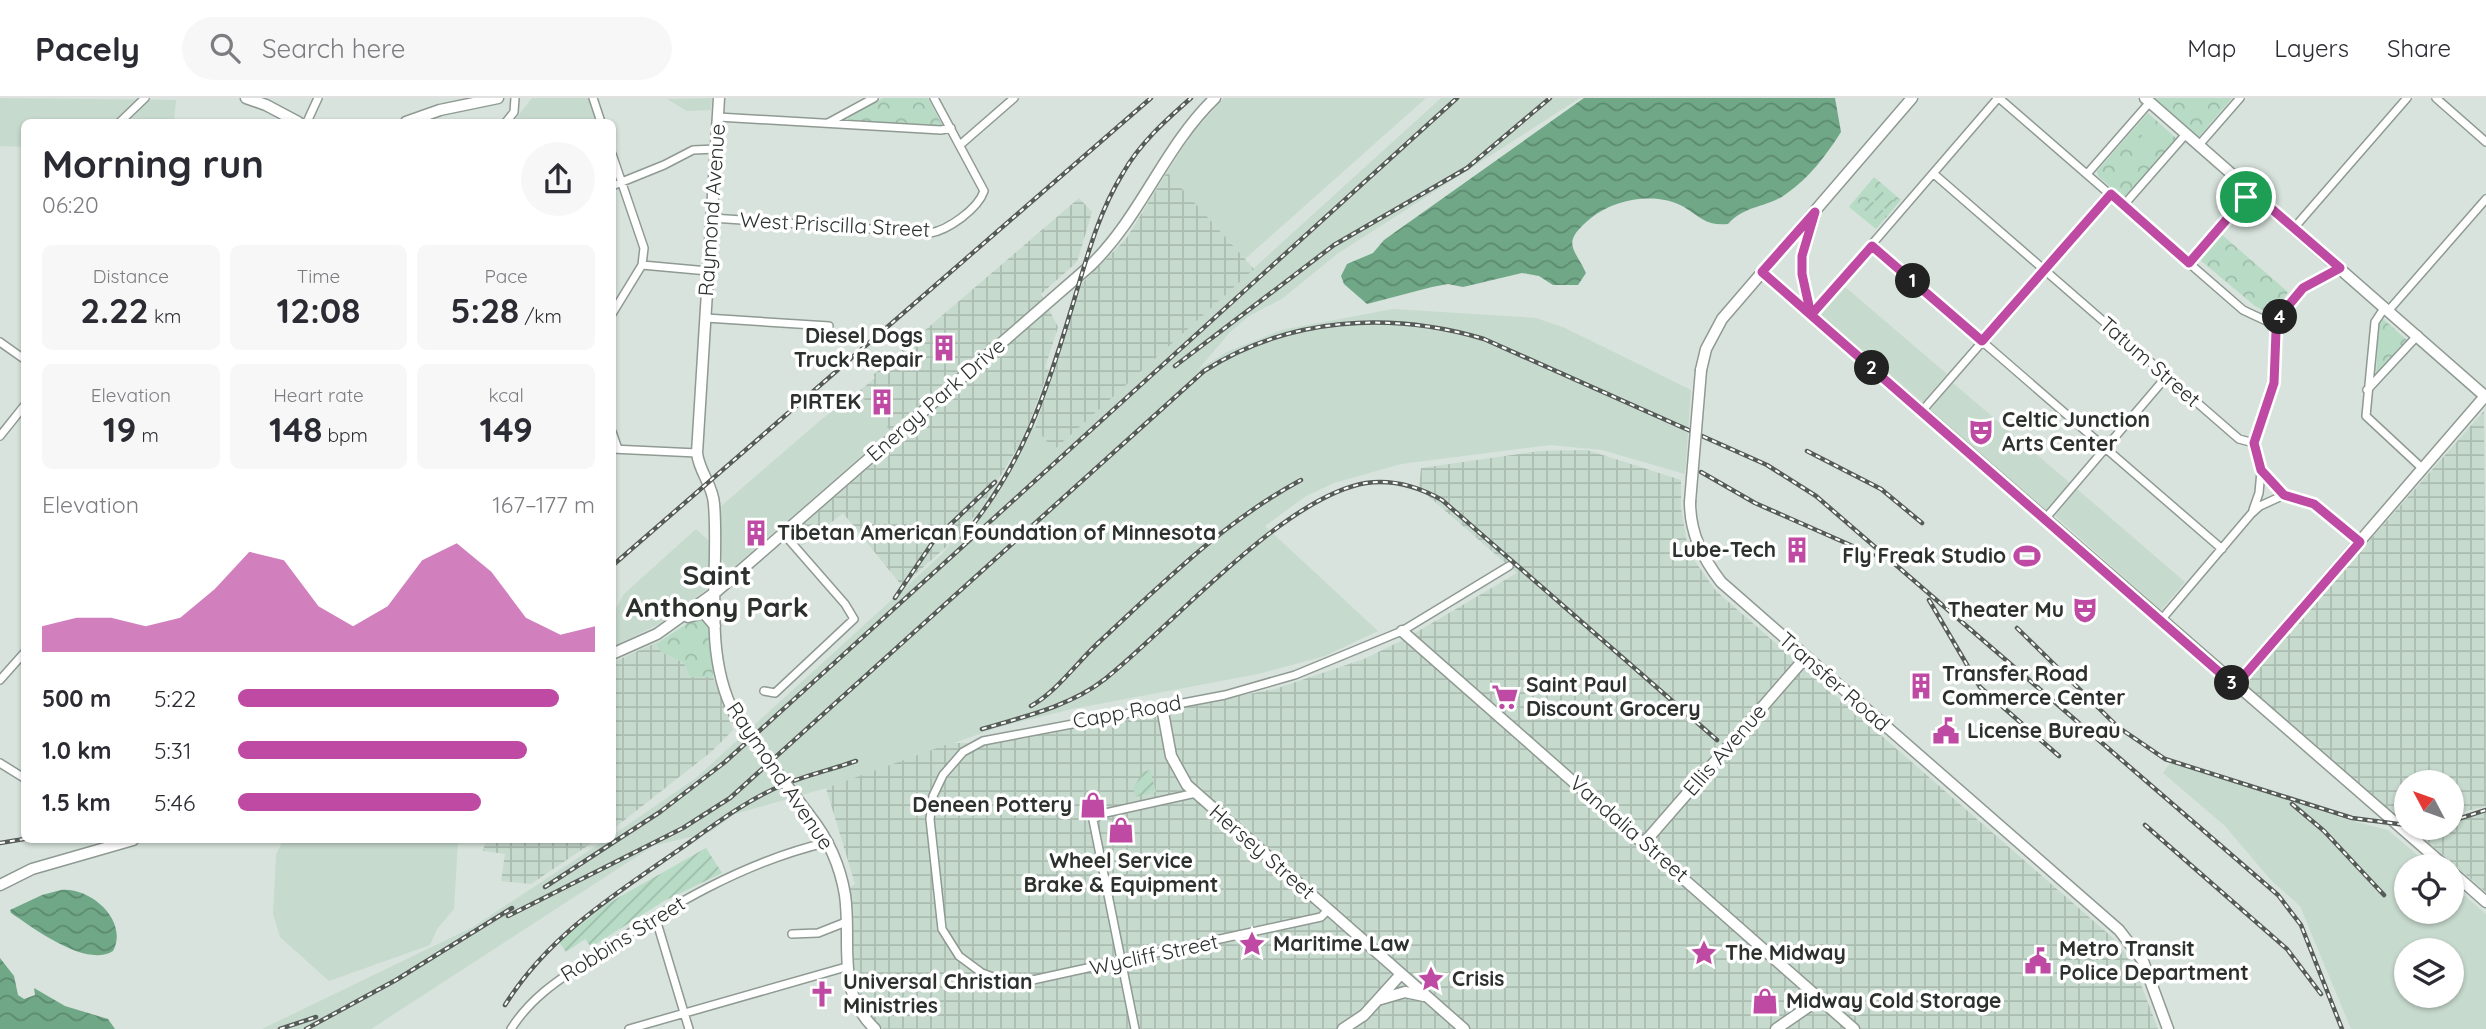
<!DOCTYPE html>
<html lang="en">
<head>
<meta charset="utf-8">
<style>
  :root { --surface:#fff; --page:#f7f7f7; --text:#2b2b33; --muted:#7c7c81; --line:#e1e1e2; --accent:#bf4aa3 }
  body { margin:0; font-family:Quicksand,sans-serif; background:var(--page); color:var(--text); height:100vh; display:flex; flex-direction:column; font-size:26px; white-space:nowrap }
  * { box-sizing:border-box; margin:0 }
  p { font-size:23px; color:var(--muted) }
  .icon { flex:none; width:38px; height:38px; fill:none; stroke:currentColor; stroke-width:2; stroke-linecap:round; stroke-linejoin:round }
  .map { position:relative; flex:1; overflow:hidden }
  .details { position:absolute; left:21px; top:21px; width:595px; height:724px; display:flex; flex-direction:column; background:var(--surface); border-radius:10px; box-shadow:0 2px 5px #0004 }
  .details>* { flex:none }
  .needle { width:46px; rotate:311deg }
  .controls { position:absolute; left:2394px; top:672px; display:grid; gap:14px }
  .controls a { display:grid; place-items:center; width:70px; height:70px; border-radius:50%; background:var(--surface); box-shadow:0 2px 5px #0004; font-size:35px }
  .pin { position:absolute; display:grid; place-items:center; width:60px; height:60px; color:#fff; margin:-30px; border:4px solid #fff; border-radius:50%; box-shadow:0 2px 7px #0007 }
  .km { position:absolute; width:35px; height:35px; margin:-18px; border-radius:50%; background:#222; color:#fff; font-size:19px; line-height:35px; text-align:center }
  .round { display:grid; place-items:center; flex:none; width:74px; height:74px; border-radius:37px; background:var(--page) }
  .headline { display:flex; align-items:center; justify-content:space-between; height:119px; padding:0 21px }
  h1 { font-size:38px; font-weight:700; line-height:52px }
  .figures { display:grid; grid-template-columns:repeat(3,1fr); gap:10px; height:119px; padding:7px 21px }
  .figures div { display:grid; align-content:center; border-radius:10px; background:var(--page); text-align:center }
  .figures b { font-size:35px; font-weight:700 }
  .figures small { font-size:19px; font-weight:400 }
  .figures p { font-size:19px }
  .chart { height:196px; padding:14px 21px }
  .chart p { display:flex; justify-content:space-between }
  .chart svg { width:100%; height:126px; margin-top:7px; fill:var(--accent); opacity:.7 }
  ul { padding:0 21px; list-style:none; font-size:23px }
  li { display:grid; grid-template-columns:112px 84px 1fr; align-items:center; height:52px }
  li i { height:18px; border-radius:9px; background:var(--accent) }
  header { display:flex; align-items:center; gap:42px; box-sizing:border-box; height:98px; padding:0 35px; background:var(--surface); border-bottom:2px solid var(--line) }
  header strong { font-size:33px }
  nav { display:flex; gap:38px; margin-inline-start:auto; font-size:24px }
  .search { width:490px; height:63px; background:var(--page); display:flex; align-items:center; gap:18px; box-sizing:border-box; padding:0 24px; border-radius:38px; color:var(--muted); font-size:26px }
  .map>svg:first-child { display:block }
</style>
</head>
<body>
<header>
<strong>Pacely</strong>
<div class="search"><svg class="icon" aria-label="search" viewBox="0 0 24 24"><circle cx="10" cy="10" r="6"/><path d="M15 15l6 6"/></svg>Search here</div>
<nav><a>Map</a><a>Layers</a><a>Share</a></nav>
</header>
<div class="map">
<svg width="2486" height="931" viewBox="0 0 2486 931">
  <defs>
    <pattern id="industrial-grid" width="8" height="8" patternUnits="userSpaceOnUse" patternTransform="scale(1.75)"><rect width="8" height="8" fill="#c7dace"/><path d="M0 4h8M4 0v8" fill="none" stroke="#abbcb1"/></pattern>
    <pattern id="forest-crowns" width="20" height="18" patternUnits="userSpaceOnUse" patternTransform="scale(1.75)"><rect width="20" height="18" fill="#b7dbc5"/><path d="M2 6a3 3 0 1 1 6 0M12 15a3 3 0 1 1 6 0" fill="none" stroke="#9ebcaa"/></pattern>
    <pattern id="garden-furrows" width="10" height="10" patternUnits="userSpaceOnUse" patternTransform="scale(1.75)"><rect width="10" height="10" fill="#b7dbc5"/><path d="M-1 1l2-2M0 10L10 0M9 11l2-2" fill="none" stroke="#9ebcaa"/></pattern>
    <pattern id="water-waves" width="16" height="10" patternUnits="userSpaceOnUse" patternTransform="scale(1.75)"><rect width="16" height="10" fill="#70a887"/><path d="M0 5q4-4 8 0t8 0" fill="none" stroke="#5c896f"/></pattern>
  </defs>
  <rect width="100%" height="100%" fill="#d7e3dc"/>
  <!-- built -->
  <path fill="#c7dace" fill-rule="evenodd" d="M0,0L176,2L174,24H24V49L0,48Z
    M532,0H588L597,24H513Z
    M712,0L711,12L687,13L667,1Z
    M1224,0H1426L1245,161L1167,74L1190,38Z
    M1441,0H1580L1337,156L1283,200L1249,218L1230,234L1198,272L1227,254L1281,232L1393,211L1536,220L1565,230L1691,292L1685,376L1602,352L1550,347L1401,366L1334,385L1306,398L1265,428L1378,533L1325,558L1258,576L1072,611L999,629L826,690L735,716L710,734L653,748L371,931H262L473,829L605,742H612L613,737L696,680L941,457L981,410L1005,375L1030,327L1035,329L1054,352Z
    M1844,188L1947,276L1923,304L1820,216Z
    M1953,285L2070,385L2046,413L1929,313Z
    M858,294L891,332L735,468L727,469L722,462L720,409L822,321Z
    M2077,391L2185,484L2161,512L2055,418Z
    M696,431L709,443L710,489L661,525L613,549L612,518L624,496Z
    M2171,664L2345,721L2388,732L2430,768H2406V814H2452V787L2486,816V931H2351L2300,808L2270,781L2225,728L2163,675ZM2406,852H2452V898H2406Z
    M283,742H458L454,811L437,831L430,847L329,883L280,839L273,816L276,757Z"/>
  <!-- industrial -->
  <path fill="url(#industrial-grid)" d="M1167,74L1254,171L1054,352L1035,329L1081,186L1126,141Z
    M1079,100L1092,114L1077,164L1041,196L1058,229L1045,270L1049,272L1024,339L981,410L954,442L902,488L843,415L802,448L791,437L899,343L858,294L875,280L873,277Z
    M2484,313L2486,708L2452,717V684H2406V723H2402L2241,588Z
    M1587,352L1681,382V410L1687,445L1694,462L1716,493L2113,840L2132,863L2158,931H883L871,919L857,898L851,868L849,790L855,786L826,690L951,645H993L1275,591L1364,561L1405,541L1517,475L1419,390L1421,370L1540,353Z
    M658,544L656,547L667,557L684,565L690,579H713L733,632L711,654L613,731V564Z
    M2486,714V794L2414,732L2452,730V724Z
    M486,742H596L531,786L501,783L505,756L483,753Z"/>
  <!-- forest -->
  <path fill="url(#forest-crowns)" d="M883,0H928L942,27L938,29L847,24L848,20Z
    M2153,0H2232L2198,40Z
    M2148,15L2177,41L2127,99L2121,98L2098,78L2097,73Z
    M1874,79L1901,102L1876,131L1849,109Z
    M2221,136L2288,194L2273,217L2255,208L2199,161Z
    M2382,220L2408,243L2376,278L2379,225Z
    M703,520L711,531L713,579H690L684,565L661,554L656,546L694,521Z"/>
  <!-- garden -->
  <path fill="url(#garden-furrows)" d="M1878,90L1896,105L1889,114L1871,99Z
    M1870,101L1887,116L1880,125L1862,110Z
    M1150,672L1156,694L1136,699L1133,690L1143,674Z
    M706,750L722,775L664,803L591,849L585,841L566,854L559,844L607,806Z"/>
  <!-- pitch -->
  <path fill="#b7dbc5" d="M2146,27L2163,42L2156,50L2139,35Z
    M2137,38L2154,53L2148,61L2130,46Z"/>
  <!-- water -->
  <path fill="url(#water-waves)" d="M1584,0H1835L1841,34C1825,59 1810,79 1786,96C1767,110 1745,107 1728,126C1707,128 1701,120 1684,109C1657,93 1614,101 1591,120C1561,145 1573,148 1586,175L1578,187H1553L1539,178L1522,175L1463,189L1448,186L1432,189L1367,206L1344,186L1341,178L1347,166L1373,155L1384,142Z
    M61,792C91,789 129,823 113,853C86,870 35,831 11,815L10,812L42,797Z
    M0,860L14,878L18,897L24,901L35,897L34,890L65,908L108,921L115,931H0Z"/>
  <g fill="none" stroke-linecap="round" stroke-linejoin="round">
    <!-- street casing -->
    <g stroke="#8f9a93" stroke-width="10">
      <path id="street" d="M593,0L601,24
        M1999,0L2243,212L2277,228
        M2436,0L2486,44
        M718,19L941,32L951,30
        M120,24L145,0
        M307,24L318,0
        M506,24L514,14L515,0
        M828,25L874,0
        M960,47L1014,0
        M2199,47L2240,0
        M612,56L644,150L642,167L612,216
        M1934,76L2239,341L2254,345L2261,372L2284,397L2314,406L2360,444
        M2087,76L2150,4
        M612,88L664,67L693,52L716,51
        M2123,108L2186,36
        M712,120L930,135C948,132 978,111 984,93L934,0
        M2294,130L2407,0
        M1872,148L2222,451
        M2189,165L2251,93
        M642,167L708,173
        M2385,209L2375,224L2366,318L2423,371
        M2389,212L2486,101
        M1811,217L1998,0
        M706,220L829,228
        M0,244L24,261
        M2367,292L2418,237
        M1922,313L2111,96
        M612,334L618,351
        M0,338L24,308
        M2254,345L2274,285L2276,234L2282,213L2303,190L2340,170
        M612,351L697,355
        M2253,412L2259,395L2261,373
        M2045,421L2167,278
        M2161,522L2251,416L2260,408L2284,397
        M0,582L24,555
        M764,593L775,595L854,521L845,506L783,435
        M0,665L24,680
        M1328,812L1321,819L1028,883H1004L982,875L959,858L942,831L930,721L933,698L943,677L963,654L983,643L1225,597L1295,577L1402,533L1509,468
        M655,818L689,931
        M792,836L818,835L846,824
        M511,931C533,896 565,878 599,855C670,808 745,763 829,744
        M629,931L846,869
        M1135,931L1093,722L1101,716L1196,695"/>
    </g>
    <!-- secondary casing -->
    <g stroke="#8f9a93" stroke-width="13">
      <path id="secondary" d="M246,0L266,7L298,24
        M719,0L697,355C699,374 713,387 714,406C720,477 700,560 739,624
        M2145,0L2486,299
        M406,24L440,12L498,0
        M1762,174L2445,768
        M1811,217L1802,176V158L1814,119
        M1701,272L1706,251L1722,221L1912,0
        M1690,404C1690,435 1702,459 1721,484L2119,832L2143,863L2168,931
        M688,519L704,515L715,528
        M1402,533L1854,931
        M612,556L657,536L717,493L1091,167C1142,117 1164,49 1215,0
        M2235,588L2486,297
        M1162,609L1171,658L1187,687L1464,931
        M810,718C829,742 840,767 845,797C852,846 835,893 875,931
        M1644,745L1806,559
        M2452,774L2486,804
        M0,787L32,771L133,742
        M1381,901L1405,894L1424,898
        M1343,931L1364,917L1401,876
        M1776,931L1821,900"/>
    </g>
    <!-- street -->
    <use href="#street" stroke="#fff" stroke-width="7"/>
    <!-- secondary -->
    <use href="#secondary" stroke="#fff" stroke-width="10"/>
    <!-- rail casing -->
    <g stroke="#555b57" stroke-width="4.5">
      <path id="rail" d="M1175,268L1334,147L1467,70L1550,0
        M1807,353L1881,391L1922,425
        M1701,374L1755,405L1873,457
        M962,440C1022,369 1046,296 1072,209C1086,163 1097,117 1123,75C1140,45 1166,22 1191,0
        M612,468L1151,0
        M895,500L935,441L995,384
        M1929,502L1980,589L2059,658
        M2017,530L2118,629L2165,661L2352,720L2406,727
        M1031,608C1057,593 1075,567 1097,546C1161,487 1223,424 1301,382
        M982,631C1023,619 1071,608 1105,581C1172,528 1283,399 1366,385C1394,381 1419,389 1442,402L1717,642
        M2292,706L2324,733L2384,797
        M2452,723L2486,712
        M2145,727L2287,851L2321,896
        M0,745L24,741
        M545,789L660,714L725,664L1457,0
        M508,818L683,730L730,700L1204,273C1288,219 1390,213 1484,241L1767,367L1816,398L2278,797L2301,827L2342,931
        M505,907C549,837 614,797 680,751C714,727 746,702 785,686C808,677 833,671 856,663
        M280,931L316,919
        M306,931L396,882L512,810"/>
    </g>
    <!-- rail -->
    <use href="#rail" stroke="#fff" stroke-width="2" stroke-dasharray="5" stroke-linecap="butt"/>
    <!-- secondary-bridge casing -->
    <g stroke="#8f9a93" stroke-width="13" stroke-linecap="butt">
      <path id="secondary-bridge" d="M1690,404L1701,272
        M739,624L810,718"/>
    </g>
    <!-- secondary-bridge -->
    <use href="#secondary-bridge" stroke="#fff" stroke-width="10"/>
  </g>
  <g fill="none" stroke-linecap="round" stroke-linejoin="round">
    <!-- route casing -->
    <g stroke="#fff" stroke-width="14">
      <path id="route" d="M2246,99L2189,165L2111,96L1982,243L1872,148L1811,217L1762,174L1815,114L1802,158V176L1811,217L2235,588L2360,444L2314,406L2284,397L2261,372L2254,345L2274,285L2276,234L2283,214L2303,190L2340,170L2251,93L2246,99"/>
    </g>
    <!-- route -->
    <use href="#route" stroke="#bf4aa3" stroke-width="9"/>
  </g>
  <!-- icons -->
  <defs>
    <g id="building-bare" transform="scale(2.1)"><path d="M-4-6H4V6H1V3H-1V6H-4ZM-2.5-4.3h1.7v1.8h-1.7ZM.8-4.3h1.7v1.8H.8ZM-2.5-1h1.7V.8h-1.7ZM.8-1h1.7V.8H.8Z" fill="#bf4aa3" stroke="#fff" stroke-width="2.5" paint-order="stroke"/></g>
    <g id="theatre-bare" transform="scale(2.1)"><path d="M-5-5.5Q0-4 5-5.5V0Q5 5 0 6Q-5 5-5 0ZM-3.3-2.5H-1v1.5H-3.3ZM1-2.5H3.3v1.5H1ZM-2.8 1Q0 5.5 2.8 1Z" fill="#bf4aa3" stroke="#fff" stroke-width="2.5" paint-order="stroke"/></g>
    <g id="stadium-bare" transform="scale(2.1)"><path d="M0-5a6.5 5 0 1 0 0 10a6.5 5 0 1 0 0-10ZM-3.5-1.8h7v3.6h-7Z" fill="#bf4aa3" stroke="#fff" stroke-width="2.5" paint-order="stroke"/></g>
    <g id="supermarket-bare" transform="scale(2.1)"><path d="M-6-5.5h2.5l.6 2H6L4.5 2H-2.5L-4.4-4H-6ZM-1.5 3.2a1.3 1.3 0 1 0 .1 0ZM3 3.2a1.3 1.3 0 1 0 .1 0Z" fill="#bf4aa3" stroke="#fff" stroke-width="2.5" paint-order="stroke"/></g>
    <g id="civic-bare" transform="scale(2.1)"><path d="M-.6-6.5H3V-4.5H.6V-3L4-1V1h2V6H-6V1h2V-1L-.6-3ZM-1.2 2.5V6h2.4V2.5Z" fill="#bf4aa3" stroke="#fff" stroke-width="2.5" paint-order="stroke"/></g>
    <g id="shop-bare" transform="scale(2.1)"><path d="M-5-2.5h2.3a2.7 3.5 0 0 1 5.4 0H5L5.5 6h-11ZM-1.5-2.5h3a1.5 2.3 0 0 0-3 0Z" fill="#bf4aa3" stroke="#fff" stroke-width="2.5" paint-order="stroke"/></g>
    <g id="sight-bare" transform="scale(2.1)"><path d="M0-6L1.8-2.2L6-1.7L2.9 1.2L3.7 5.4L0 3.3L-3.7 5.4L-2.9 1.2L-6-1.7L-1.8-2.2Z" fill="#bf4aa3" stroke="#fff" stroke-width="2.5" paint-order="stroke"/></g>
    <g id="church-bare" transform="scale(2.1)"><path d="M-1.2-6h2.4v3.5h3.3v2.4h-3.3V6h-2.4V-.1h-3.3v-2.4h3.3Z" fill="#bf4aa3" stroke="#fff" stroke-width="2.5" paint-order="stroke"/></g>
  </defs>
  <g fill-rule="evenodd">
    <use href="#building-bare" x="944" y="250"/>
    <use href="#building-bare" x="882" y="304"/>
    <use href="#theatre-bare" x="1981" y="334"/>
    <use href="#building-bare" x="756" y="435"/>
    <use href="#building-bare" x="1797" y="452"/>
    <use href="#stadium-bare" x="2027" y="458"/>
    <use href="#theatre-bare" x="2085" y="512"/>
    <use href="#building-bare" x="1921" y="588"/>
    <use href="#supermarket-bare" x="1505" y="599"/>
    <use href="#civic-bare" x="1946" y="633"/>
    <use href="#shop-bare" x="1093" y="707"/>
    <use href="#shop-bare" x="1121" y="732"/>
    <use href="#sight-bare" x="1252" y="846"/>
    <use href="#sight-bare" x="1704" y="855"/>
    <use href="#civic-bare" x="2038" y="863"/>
    <use href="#sight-bare" x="1431" y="881"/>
    <use href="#church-bare" x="822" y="896"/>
    <use href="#shop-bare" x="1765" y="903"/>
  </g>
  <g text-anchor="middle" stroke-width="7" stroke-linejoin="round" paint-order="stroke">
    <!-- street labels -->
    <g font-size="21" fill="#2c312e" stroke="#fff">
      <text transform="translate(712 112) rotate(-86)" y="7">Raymond Avenue</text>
      <text transform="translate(835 127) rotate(3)" y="7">West Priscilla Street</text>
      <text transform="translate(2150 264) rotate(41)" y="7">Tatum Street</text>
      <text transform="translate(936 302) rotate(-41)" y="7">Energy Park Drive</text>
      <text transform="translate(1834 584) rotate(41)" y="7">Transfer Road</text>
      <text transform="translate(1127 614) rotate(-10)" y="7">Capp Road</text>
      <text transform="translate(1725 652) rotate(-49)" y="7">Ellis Avenue</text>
      <text transform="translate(780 678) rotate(56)" y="7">Raymond Avenue</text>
      <text transform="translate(1629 731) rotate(41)" y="7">Vandalia Street</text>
      <text transform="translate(1262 754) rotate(41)" y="7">Hersey Street</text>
      <text transform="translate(623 841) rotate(-32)" y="7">Robbins Street</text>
      <text transform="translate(1154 857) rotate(-12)" y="7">Wycliff Street</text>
    </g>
    <!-- poi labels -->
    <g font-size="21" font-weight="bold" fill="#2c312e" stroke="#fff" text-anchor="start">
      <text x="923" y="245" text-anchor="end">Diesel Dogs<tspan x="923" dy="24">Truck Repair</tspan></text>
      <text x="861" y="311" text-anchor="end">PIRTEK</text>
      <text x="2002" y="329">Celtic Junction<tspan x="2002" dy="24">Arts Center</tspan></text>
      <text x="777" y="442">Tibetan American Foundation of Minnesota</text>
      <text x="1776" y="459" text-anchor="end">Lube-Tech</text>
      <text x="2006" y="465" text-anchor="end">Fly Freak Studio</text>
      <text x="2064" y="519" text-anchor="end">Theater Mu</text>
      <text x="1942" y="583">Transfer Road<tspan x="1942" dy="24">Commerce Center</tspan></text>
      <text x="1526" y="594">Saint Paul<tspan x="1526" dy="24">Discount Grocery</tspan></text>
      <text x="1967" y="640">License Bureau</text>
      <text x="1072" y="714" text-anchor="end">Deneen Pottery</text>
      <text x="1121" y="770" text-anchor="middle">Wheel Service<tspan x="1121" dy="24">Brake &amp; Equipment</tspan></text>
      <text x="1273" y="853">Maritime Law</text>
      <text x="2059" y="858">Metro Transit<tspan x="2059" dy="24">Police Department</tspan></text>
      <text x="1725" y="862">The Midway</text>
      <text x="1452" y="888">Crisis</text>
      <text x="843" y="891">Universal Christian<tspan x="843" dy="24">Ministries</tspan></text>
      <text x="1786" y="910">Midway Cold Storage</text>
    </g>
    <!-- district labels -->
    <g font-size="28" font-weight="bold" fill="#2c312e" stroke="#fff">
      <text x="717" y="487">Saint<tspan x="717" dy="32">Anthony Park</tspan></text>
    </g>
  </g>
</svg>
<div class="controls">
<a><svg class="needle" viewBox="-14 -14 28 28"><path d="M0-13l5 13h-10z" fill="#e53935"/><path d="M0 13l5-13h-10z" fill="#7c7c81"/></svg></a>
<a><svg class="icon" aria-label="locate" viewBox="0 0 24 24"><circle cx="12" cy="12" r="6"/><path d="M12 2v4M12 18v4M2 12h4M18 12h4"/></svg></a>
<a><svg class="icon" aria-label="layers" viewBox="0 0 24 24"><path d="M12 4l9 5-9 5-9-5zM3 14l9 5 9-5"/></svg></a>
</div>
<div class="pin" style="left:2246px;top:99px;background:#1e9e55"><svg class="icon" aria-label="arrive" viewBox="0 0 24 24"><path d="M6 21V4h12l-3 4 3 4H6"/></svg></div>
<b class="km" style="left:1913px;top:183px">1</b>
<b class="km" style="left:1872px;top:270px">2</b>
<b class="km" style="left:2232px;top:585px">3</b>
<b class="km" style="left:2280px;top:219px">4</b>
<section class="details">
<div class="headline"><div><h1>Morning run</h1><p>06:20</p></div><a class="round"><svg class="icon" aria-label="share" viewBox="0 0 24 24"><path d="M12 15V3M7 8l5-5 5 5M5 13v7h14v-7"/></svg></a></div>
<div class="figures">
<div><p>Distance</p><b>2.22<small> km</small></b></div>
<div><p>Time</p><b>12:08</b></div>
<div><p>Pace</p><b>5:28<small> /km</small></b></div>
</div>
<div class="figures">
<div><p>Elevation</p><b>19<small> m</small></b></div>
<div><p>Heart rate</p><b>148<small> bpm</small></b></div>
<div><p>kcal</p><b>149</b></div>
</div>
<div class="chart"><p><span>Elevation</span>167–177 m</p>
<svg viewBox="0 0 160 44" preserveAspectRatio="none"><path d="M0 44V35L10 32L20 32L30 35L40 32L50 22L60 9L70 12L80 28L90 35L100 28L110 12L120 6L130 16L140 32L150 38L160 35V44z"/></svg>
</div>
<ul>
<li><b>500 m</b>5:22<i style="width:90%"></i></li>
<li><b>1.0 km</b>5:31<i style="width:81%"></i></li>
<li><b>1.5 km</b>5:46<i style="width:68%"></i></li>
</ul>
</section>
</div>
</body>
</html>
